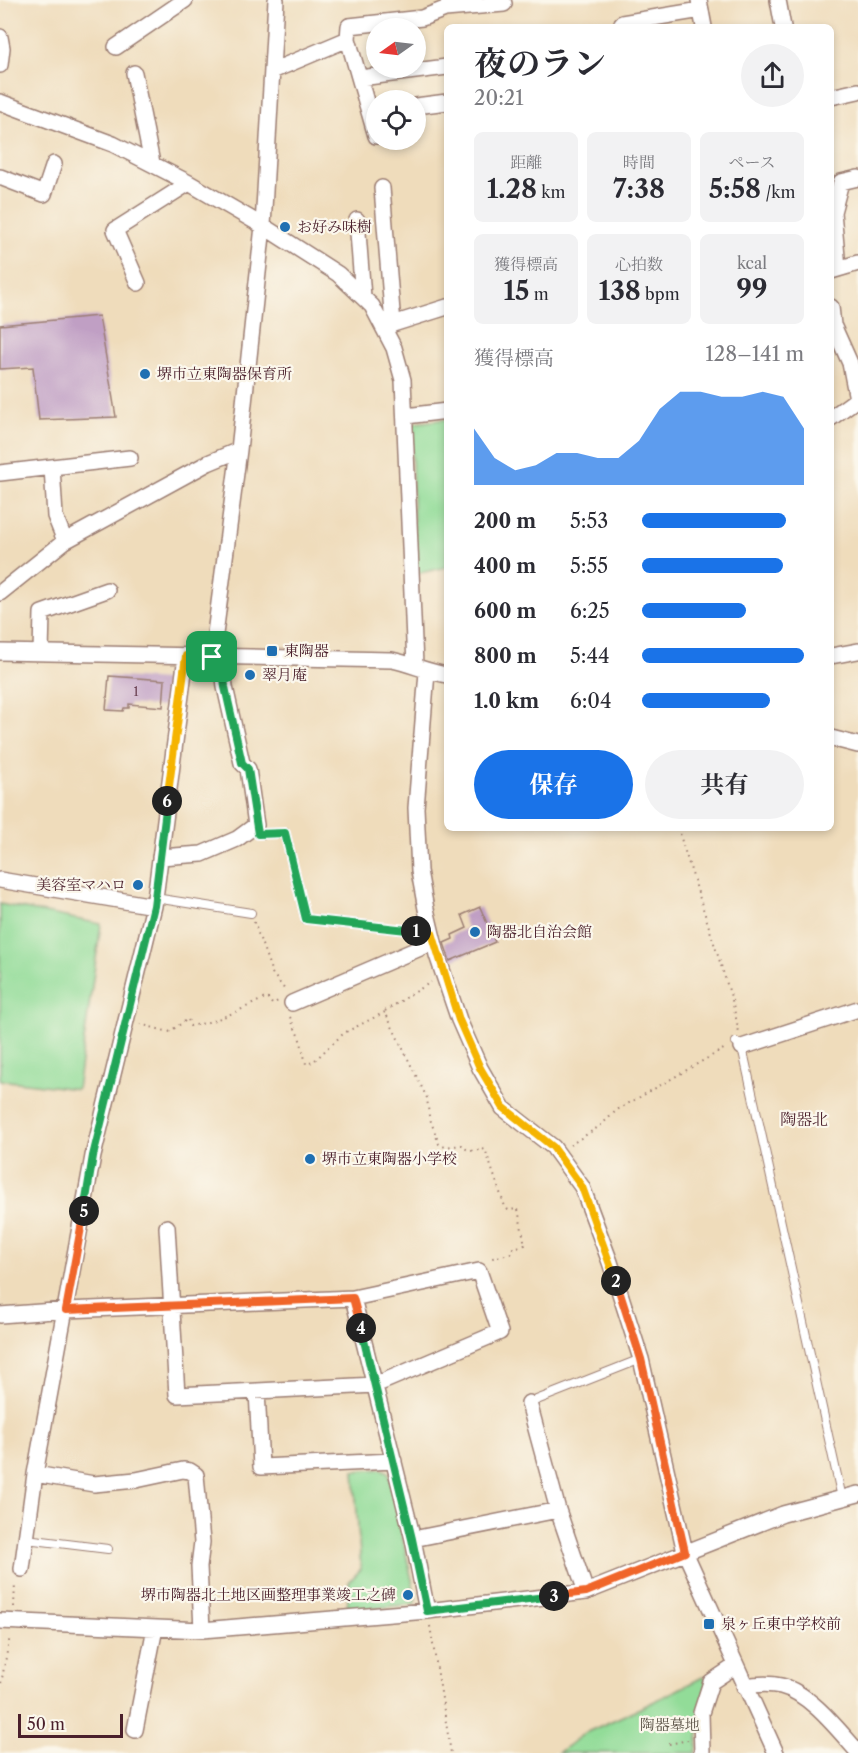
<!DOCTYPE html>
<html lang="ja">
<head>
<meta charset="utf-8">
<style>
  :root { --surface:#fff; --page:#f2f2f3; --text:#2b2b33; --muted:#7c7c81; --accent:#1a73e8 }
  body { margin:0; font-family:"Libre Caslon Text","Noto Serif JP",serif; background:var(--page); color:var(--text); height:100vh; display:flex; flex-direction:column; font-size:22px; white-space:nowrap }
  * { box-sizing:border-box; margin:0 }
  p { font-size:20px; color:var(--muted) }
  .icon { flex:none; width:33px; height:33px; fill:none; stroke:currentColor; stroke-width:2; stroke-linecap:round; stroke-linejoin:round }
  .map { position:relative; flex:1; overflow:hidden }
  .side { position:absolute; left:444px; top:24px; width:390px; height:807px; display:flex; flex-direction:column; background:var(--surface); border-radius:9px; box-shadow:0 3px 9px #0003 }
  .side>* { flex:none }
  .needle { width:39px; rotate:256deg }
  .controls { position:absolute; left:366px; top:18px; display:grid; gap:12px }
  .controls a { display:grid; place-items:center; width:60px; height:60px; border-radius:50%; background:var(--surface); box-shadow:0 3px 9px #0003; font-size:30px }
  .scale { position:absolute; left:18px; bottom:15px; width:105px; box-sizing:border-box; padding-left:6px; border:3px solid #4a1f2b; border-top:0; font-size:16px; line-height:21px; white-space:nowrap; color:#4a1f2b; -webkit-text-stroke:4px #fbf7ec; paint-order:stroke }
  .pin { position:absolute; display:grid; place-items:center; width:51px; height:51px; color:#fff; margin:-26px; border-radius:12px; box-shadow:0 3px 9px #0006 }
  .km { position:absolute; width:30px; height:30px; margin:-15px; border-radius:50%; background:#222; color:#fff; font-size:16px; line-height:30px; text-align:center }
  .round { display:grid; place-items:center; flex:none; width:63px; height:63px; border-radius:32px; background:var(--page) }
  .summary { display:flex; align-items:center; justify-content:space-between; height:102px; padding:0 30px }
  h1 { font-size:33px; font-weight:700; line-height:45px }
  .metrics { display:grid; grid-template-columns:repeat(3,1fr); gap:9px; height:102px; padding:6px 30px }
  .metrics div { display:grid; align-content:center; border-radius:9px; background:var(--page); text-align:center }
  .metrics b { font-size:26px; font-weight:700 }
  .metrics small { font-size:16px; font-weight:400 }
  .metrics p { font-size:16px }
  .chart { height:168px; padding:12px 30px }
  .chart p { display:flex; justify-content:space-between }
  .chart svg { width:100%; height:108px; margin-top:6px; fill:var(--accent); opacity:.7 }
  .primary-button { display:flex; gap:12px; margin-top:auto; padding:12px 30px }
  .primary-button a { flex:1; height:69px; border-radius:36px; background:var(--accent); color:#fff; font-size:24px; font-weight:700; line-height:69px; text-align:center }
  .primary-button a+a { background:var(--page); color:var(--text) }
  ul { padding:0 30px; list-style:none; font-size:20px }
  li { display:grid; grid-template-columns:96px 72px 1fr; align-items:center; height:45px }
  li i { height:15px; border-radius:8px; background:var(--accent) }
  .map>svg:first-child { display:block }
</style>
</head>
<body>
<div class="map">
<svg width="858" height="1753" viewBox="0 0 858 1753">
  <rect width="100%" height="100%" fill="#fbf7ec"/>
  <filter id="ink" filterUnits="userSpaceOnUse"><feTurbulence type="fractalNoise" baseFrequency=".0167" numOctaves="2"/><feDisplacementMap in="SourceGraphic" scale="12" xChannelSelector="R" yChannelSelector="G"/><feConvolveMatrix kernelMatrix="1 2 1 2 8 2 1 2 1" color-interpolation-filters="sRGB"/></filter>
  <filter id="wash" filterUnits="userSpaceOnUse"><feTurbulence type="fractalNoise" baseFrequency=".008" numOctaves="4" result="noise"/><feDisplacementMap in="SourceGraphic" scale="24" xChannelSelector="R" yChannelSelector="G"/><feGaussianBlur stdDeviation="1.35" result="paint"/><feColorMatrix in="noise" values="0 0 0 0 0 0 0 0 0 0 0 0 0 0 0 0 0 1.4 0 .05"/><feComposite in="paint" operator="in"/></filter>
  <g filter="url(#wash)">
    <rect width="100%" height="100%" fill="#efdcbb"/>
    <!-- green -->
    <path fill="#92dc98" stroke="#6e7e62" stroke-width="1.5" d="M447,419V567L415,574L411,426L415,423Z
      M0,904L101,924L77,1089L0,1080Z
      M382,1469L388,1472L416,1598L414,1604L347,1611L349,1582L361,1569L354,1471Z
      M703,1677L707,1681L696,1753H558L585,1733L647,1705Z"/>
    <g id="blocks">
      <!-- building -->
      <path fill="#c09fc4" d="M99,316L116,417L39,420L33,367L0,369V325Z
        M109,676L165,680L163,707L129,704V708H124L123,711L106,710Z
        M480,907L495,942L450,961L444,943L453,939L452,935L467,928L462,915Z"/>
    </g>
  </g>
  <g filter="url(#ink)">
    <use href="#blocks" fill-opacity="0" stroke="#9c7e73" stroke-width="1.5"/>
    <g fill="none" stroke-linecap="round" stroke-linejoin="round">
      <!-- lane casing -->
      <g stroke="#9c7e73" stroke-width="10">
        <path id="lane" d="M256,825L258,834L285,833L306,919L432,933
          M155,898L251,913
          M736,1042L742,1047L842,1498
          M529,1403L641,1359
          M26,1539L108,1549"/>
      </g>
      <!-- street casing -->
      <g stroke="#9c7e73" stroke-width="18">
        <path id="street" d="M699,0L704,27
          M778,0L783,27
          M623,27L622,23L701,10
          M0,37L2,48L0,65
          M116,47L185,0
          M272,71L348,39
          M134,73L152,163
          M360,78L447,67
          M831,97L858,91
          M0,102L113,144L189,183L263,226L338,274L372,306L394,348L403,380L415,665
          M416,106L447,102
          M376,136L348,39L349,26L422,18L445,9L504,4L503,0
          M0,177L44,194L54,164
          M382,188L393,324
          M357,220L363,297
          M838,268L833,212L841,182L858,178
          M831,271L858,263
          M138,283L115,230L189,183
          M831,307L833,325L850,363L857,399L831,418
          M387,328L393,324L447,307
          M406,416L447,411
          M52,467L55,516L65,541
          M0,473L130,458
          M0,593L65,541L208,463L239,450
          M0,652L392,660C411,664 428,672 447,675
          M41,653L42,613L107,590
          M831,656L858,651
          M212,657L239,450L263,226L276,0
          M427,672L416,808L419,871L426,909L437,955L459,1020L480,1068L503,1108L553,1147L582,1187L610,1262L641,1359L685,1552L776,1753
          M831,738L858,745
          M160,857L202,854L237,839L256,825L248,769L242,763L225,687L222,658
          M0,880L154,906
          M292,1003L434,942
          M742,1047L858,1009
          M167,1227L177,1395L375,1385L500,1332L479,1271L353,1298
          M0,1315L67,1310L353,1298L413,1539L427,1611
          M257,1391L261,1467L394,1461
          M529,1403L558,1510L586,1592
          M35,1474L94,1484L136,1480L183,1470L190,1471L196,1475L202,1542L199,1566L202,1630
          M413,1539L558,1510
          M22,1569L35,1474L93,1156L154,906L186,656
          M0,1621L202,1630L427,1611L586,1592L783,1514L858,1494
          M744,1686C757,1684 769,1683 781,1686C810,1693 839,1731 858,1752
          M135,1730L155,1628
          M702,1753L701,1713L711,1682L735,1666"/>
      </g>
      <!-- path -->
      <path stroke="#9c7e73" stroke-width="2" stroke-dasharray="1.5 4.5" stroke-linecap="butt" d="M679,828L682,842L732,1000L739,1032
        M254,922L272,973L285,990
        M385,1011L431,982
        M290,1017L301,1042L306,1064L313,1062L344,1033L385,1012L427,1098L429,1116L439,1144L445,1147L462,1145C468,1153 475,1151 485,1149L504,1204L508,1210L518,1209L525,1245L513,1248L510,1254L488,1259
        M140,1024L169,1032L188,1019L190,1026C217,1022 242,1009 267,997L272,1004L278,1001
        M570,1145L600,1126L617,1110L727,1047
        M14,1607L15,1583
        M430,1626L451,1753
        M0,1689L10,1636
        M669,1744L688,1740"/>
      <!-- lane -->
      <use href="#lane" stroke="#fff" stroke-width="8"/>
      <!-- street -->
      <use href="#street" stroke="#fff" stroke-width="15"/>
    </g>
  </g>
  <g fill="none" stroke-linecap="round" stroke-linejoin="round" filter="url(#ink)">
    <!-- split-1 casing -->
    <g stroke="#fff" stroke-width="12">
      <path id="split-1" d="M212,657L222,658L225,687L242,763L248,769L258,834L285,833L306,919L416,931"/>
    </g>
    <!-- split-2 casing -->
    <g stroke="#fff" stroke-width="12">
      <path id="split-2" d="M416,931L432,933L459,1020L480,1068L503,1107L553,1147L582,1187L616,1281"/>
    </g>
    <!-- split-3 casing -->
    <g stroke="#fff" stroke-width="12">
      <path id="split-3" d="M554,1596L586,1592L685,1552L641,1359L616,1281"/>
    </g>
    <!-- split-4 casing -->
    <g stroke="#fff" stroke-width="12">
      <path id="split-4" d="M361,1328L412,1539L427,1611L554,1596"/>
    </g>
    <!-- split-5 casing -->
    <g stroke="#fff" stroke-width="12">
      <path id="split-5" d="M84,1211L66,1310L353,1298L361,1328"/>
    </g>
    <!-- split-6 casing -->
    <g stroke="#fff" stroke-width="12">
      <path id="split-6" d="M84,1211L93,1156L154,906L167,801"/>
    </g>
    <!-- split-7 casing -->
    <g stroke="#fff" stroke-width="12">
      <path id="split-7" d="M167,801L186,656L212,657"/>
    </g>
    <!-- split-1 -->
    <use href="#split-1" stroke="#22a559" stroke-width="8"/>
    <!-- split-2 -->
    <use href="#split-2" stroke="#f5b400" stroke-width="8"/>
    <!-- split-3 -->
    <use href="#split-3" stroke="#f0652b" stroke-width="8"/>
    <!-- split-4 -->
    <use href="#split-4" stroke="#22a559" stroke-width="8"/>
    <!-- split-5 -->
    <use href="#split-5" stroke="#f0652b" stroke-width="8"/>
    <!-- split-6 -->
    <use href="#split-6" stroke="#22a559" stroke-width="8"/>
    <!-- split-7 -->
    <use href="#split-7" stroke="#f5b400" stroke-width="8"/>
  </g>
  <!-- markers -->
  <g fill="#1f6fb2" stroke="#fbf7ec" stroke-width="2">
    <circle cx="285" cy="227" r="6"/>
    <circle cx="145" cy="374" r="6"/>
    <rect x="266" y="645" width="12" height="12" rx="3"/>
    <circle cx="250" cy="675" r="6"/>
    <circle cx="138" cy="885" r="6"/>
    <circle cx="475" cy="932" r="6"/>
    <circle cx="310" cy="1159" r="6"/>
    <circle cx="408" cy="1595" r="6"/>
    <rect x="703" y="1618" width="12" height="12" rx="3"/>
  </g>
  <g text-anchor="middle" stroke-width="4.5" stroke-linejoin="round" paint-order="stroke">
    <!-- number labels -->
    <g font-size="12" fill="#683f51">
      <text x="136" y="696">1</text>
    </g>
    <!-- poi labels -->
    <g font-size="15" fill="#4a1f2b" stroke="#fbf7ec" text-anchor="start">
      <text x="297" y="232">お好み味樹</text>
      <text x="157" y="379">堺市立東陶器保育所</text>
      <text x="284" y="656">東陶器</text>
      <text x="262" y="680">翠月庵</text>
      <text x="126" y="890" text-anchor="end">美容室マハロ</text>
      <text x="487" y="937">陶器北自治会館</text>
      <text x="322" y="1164">堺市立東陶器小学校</text>
      <text x="396" y="1600" text-anchor="end">堺市陶器北土地区画整理事業竣工之碑</text>
      <text x="721" y="1629">泉ヶ丘東中学校前</text>
    </g>
    <!-- park labels -->
    <g font-size="15" fill="#60584c" stroke="#fbf7ec">
      <text x="670" y="1730">陶器墓地</text>
    </g>
    <!-- neighbourhood labels -->
    <g font-size="16" fill="#4a1f2b" stroke="#fbf7ec">
      <text x="804" y="1125">陶器北</text>
    </g>
  </g>
</svg>
<div class="controls">
<a><svg class="needle" viewBox="-14 -14 28 28"><path d="M0-13l5 13h-10z" fill="#e53935"/><path d="M0 13l5-13h-10z" fill="#7c7c81"/></svg></a>
<a><svg class="icon" aria-label="locate" viewBox="0 0 24 24"><circle cx="12" cy="12" r="6"/><path d="M12 2v4M12 18v4M2 12h4M18 12h4"/></svg></a>
</div>
<div class="scale">50 m</div>
<div class="pin" style="left:212px;top:657px;background:#1e9e55"><svg class="icon" aria-label="arrive" viewBox="0 0 24 24"><path d="M6 21V4h12l-3 4 3 4H6"/></svg></div>
<b class="km" style="left:416px;top:931px">1</b>
<b class="km" style="left:616px;top:1281px">2</b>
<b class="km" style="left:554px;top:1596px">3</b>
<b class="km" style="left:361px;top:1328px">4</b>
<b class="km" style="left:84px;top:1211px">5</b>
<b class="km" style="left:167px;top:801px">6</b>
<section class="side">
<div class="summary"><div><h1>夜のラン</h1><p>20:21</p></div><a class="round"><svg class="icon" aria-label="share" viewBox="0 0 24 24"><path d="M12 15V3M7 8l5-5 5 5M5 13v7h14v-7"/></svg></a></div>
<div class="metrics">
<div><p>距離</p><b>1.28<small> km</small></b></div>
<div><p>時間</p><b>7:38</b></div>
<div><p>ペース</p><b>5:58<small> /km</small></b></div>
</div>
<div class="metrics">
<div><p>獲得標高</p><b>15<small> m</small></b></div>
<div><p>心拍数</p><b>138<small> bpm</small></b></div>
<div><p>kcal</p><b>99</b></div>
</div>
<div class="chart"><p><span>獲得標高</span>128–141 m</p>
<svg viewBox="0 0 160 44" preserveAspectRatio="none"><path d="M0 44V21L10 33L20 38L30 36L40 31L50 31L60 33L70 33L80 26L90 13L100 6L110 6L120 8L130 8L140 6L150 8L160 21V44z"/></svg>
</div>
<ul>
<li><b>200 m</b>5:53<i style="width:89%"></i></li>
<li><b>400 m</b>5:55<i style="width:87%"></i></li>
<li><b>600 m</b>6:25<i style="width:64%"></i></li>
<li><b>800 m</b>5:44<i style="width:100%"></i></li>
<li><b>1.0 km</b>6:04<i style="width:79%"></i></li>
</ul>
<div class="primary-button"><a>保存</a><a>共有</a></div>
</section>
</div>
</body>
</html>
